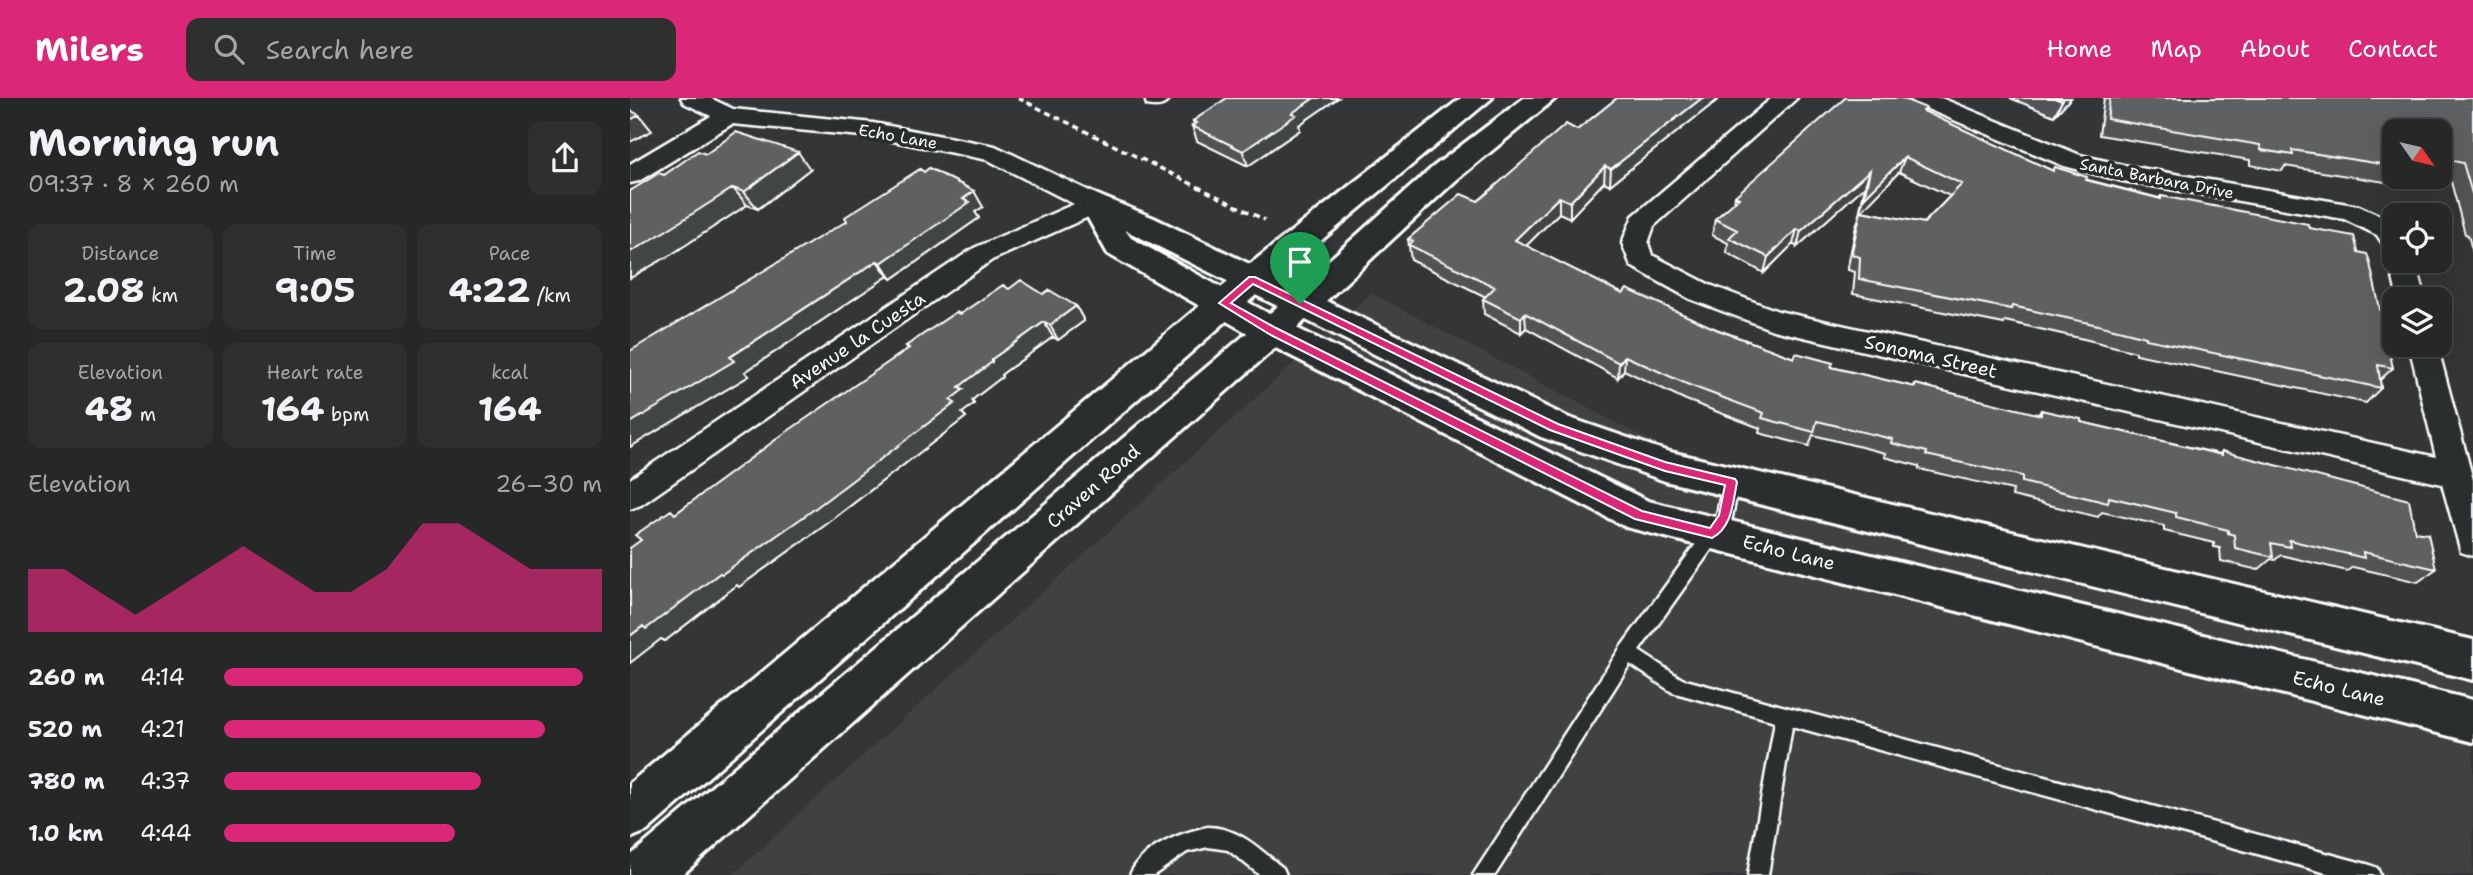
<!DOCTYPE html>
<html lang="en">
<head>
<meta charset="utf-8">
<style>
  :root { --surface:#262828; --page:#2e3030; --text:#f1f3f6; --muted:#a4a6a8; --line:#424445; --accent:#db2777 }
  body { margin:0; font-family:"Shantell Sans",sans-serif; background:var(--page); color:var(--text); height:100vh; display:flex; flex-direction:column; font-size:26px; white-space:nowrap }
  * { box-sizing:border-box; margin:0 }
  p { font-size:23px; color:var(--muted) }
  .icon { flex:none; width:38px; height:38px; fill:none; stroke:currentColor; stroke-width:2; stroke-linecap:round; stroke-linejoin:round }
  .map { position:relative; flex:1; overflow:hidden }
  .details { display:flex; flex-direction:column; background:var(--surface); width:630px }
  .details>* { flex:none }
  .needle { width:46px; rotate:124deg }
  .tools { position:absolute; left:1752px; top:21px; display:grid; gap:14px }
  .tools a { display:grid; place-items:center; width:70px; height:70px; border-radius:14px; background:var(--surface); box-shadow:0 7px 28px #0002,0 0 0 2px var(--line); font-size:35px }
  .pin { position:absolute; display:grid; place-items:center; width:60px; height:60px; color:#fff; margin:-72px -30px; border-radius:50% 50% 50% 0; rotate:-45deg; box-shadow:0 0 7px #0007 }
  .pin .icon { rotate:45deg }
  .round { display:grid; place-items:center; flex:none; width:74px; height:74px; border-radius:14px; background:var(--page) }
  .headline { display:flex; align-items:center; justify-content:space-between; height:119px; padding:0 28px }
  h1 { font-size:38px; font-weight:700; line-height:52px }
  .figures { display:grid; grid-template-columns:repeat(3,1fr); gap:10px; height:119px; padding:7px 28px }
  .figures div { display:grid; align-content:center; border-radius:14px; background:var(--page); text-align:center }
  .figures b { font-size:35px; font-weight:700 }
  .figures small { font-size:19px; font-weight:400 }
  .figures p { font-size:19px }
  .chart { height:196px; padding:14px 28px }
  .chart p { display:flex; justify-content:space-between }
  .chart svg { width:100%; height:126px; margin-top:7px; fill:var(--accent); opacity:.7 }
  ul { padding:0 28px; list-style:none; font-size:23px }
  li { display:grid; grid-template-columns:112px 84px 1fr; align-items:center; height:52px }
  li i { height:18px; border-radius:9px; background:var(--accent) }
  header { display:flex; align-items:center; gap:42px; box-sizing:border-box; height:98px; padding:0 35px; background:var(--accent); color:#fff }
  header strong { font-size:33px }
  nav { display:flex; gap:38px; margin-inline-start:auto; font-size:24px }
  .search { width:490px; height:63px; background:var(--page); display:flex; align-items:center; gap:18px; box-sizing:border-box; padding:0 24px; border-radius:14px; color:var(--muted); font-size:26px }
  main { display:flex; flex:1; min-height:0 }
  .map>svg:first-child { display:block }
</style>
</head>
<body>
<header>
<strong>Milers</strong>
<div class="search"><svg class="icon" aria-label="search" viewBox="0 0 24 24"><circle cx="10" cy="10" r="6"/><path d="M15 15l6 6"/></svg>Search here</div>
<nav><a>Home</a><a>Map</a><a>About</a><a>Contact</a></nav>
</header>
<main>
<section class="details">
<div class="headline"><div><h1>Morning run</h1><p>09:37 · 8 × 260 m</p></div><a class="round"><svg class="icon" aria-label="share" viewBox="0 0 24 24"><path d="M12 15V3M7 8l5-5 5 5M5 13v7h14v-7"/></svg></a></div>
<div class="figures">
<div><p>Distance</p><b>2.08<small> km</small></b></div>
<div><p>Time</p><b>9:05</b></div>
<div><p>Pace</p><b>4:22<small> /km</small></b></div>
</div>
<div class="figures">
<div><p>Elevation</p><b>48<small> m</small></b></div>
<div><p>Heart rate</p><b>164<small> bpm</small></b></div>
<div><p>kcal</p><b>164</b></div>
</div>
<div class="chart"><p><span>Elevation</span>26–30 m</p>
<svg viewBox="0 0 160 44" preserveAspectRatio="none"><path d="M0 44V22L10 22L20 30L30 38L40 30L50 22L60 14L70 22L80 30L90 30L100 22L110 6L120 6L130 14L140 22L150 22L160 22V44z"/></svg>
</div>
<ul>
<li><b>260 m</b>4:14<i style="width:95%"></i></li>
<li><b>520 m</b>4:21<i style="width:85%"></i></li>
<li><b>780 m</b>4:37<i style="width:68%"></i></li>
<li><b>1.0 km</b>4:44<i style="width:61%"></i></li>
</ul>
</section>
<div class="map">
<svg width="1843" height="777" viewBox="0 0 1843 777">
  <rect width="100%" height="100%" fill="#333536"/>
  <filter id="ink" filterUnits="userSpaceOnUse"><feTurbulence type="fractalNoise" baseFrequency=".0143" numOctaves="2"/><feDisplacementMap in="SourceGraphic" scale="14" xChannelSelector="R" yChannelSelector="G"/><feConvolveMatrix kernelMatrix="1 2 1 2 8 2 1 2 1" color-interpolation-filters="sRGB"/></filter>
  <g filter="url(#ink)">
    <!-- built -->
    <path fill="#404243" d="M741,195L1028,347L1843,548V777H102Z"/>
    <g fill="none" stroke-linecap="round" stroke-linejoin="round">
      <!-- service casing -->
      <g stroke="#fff" stroke-width="5">
        <path id="service" d="M1101,378L1107,379L1109,384L1101,424L1009,553L1052,581L1740,767L1747,770L1750,777H1704L1162,628L1138,777H1118L1145,623L1042,594L1000,566L865,777H843L991,549L1087,417L1093,384L1095,379Z
          M578,729C610,730 629,751 653,770L656,777H630L598,752L578,749L557,754L524,777H500C511,750 551,734 578,729Z"/>
      </g>
      <!-- minor casing -->
      <g stroke="#fff" stroke-width="5">
        <path id="minor" d="M51,0H80L103,11L243,25L365,48L474,100L478,106L474,112L362,162L11,407L0,411V381L344,150L444,106L358,62L243,39L102,26L9,83L0,85V66L81,18L54,5Z
          M515,0H540C534,9 527,9 517,7Z
          M1142,0H1167L1024,128L1018,145L1022,157L1080,187L1148,213L1806,359L1779,247H1807L1843,382V458L1831,454L1812,386L1143,232L1060,201L1001,168L992,145L1003,118Z
          M1280,0H1311L1450,57L1493,67L1729,108L1764,124V152L1755,149L1747,137L1714,121L1493,83L1434,68L1283,5Z
          M1764,156V163H1785L1796,201H1768L1759,163Z"/>
      </g>
      <!-- tertiary casing -->
      <g stroke="#fff" stroke-width="6">
        <path id="tertiary" d="M465,96L524,120L937,319L1036,353L1843,542V582L1035,383L911,339L495,132L501,140L654,224L1018,403L1843,602V644L996,429L630,242L478,156L450,106L454,99Z"/>
      </g>
      <!-- secondary casing -->
      <g stroke="#fff" stroke-width="6">
        <path id="secondary" d="M831,0H862L634,190L17,733L0,740V685L610,174Z
          M894,0H926L825,83L654,242L52,777H0V758L630,224L803,69Z"/>
      </g>
      <!-- path -->
      <path stroke="#fff" stroke-width="3.5" stroke-dasharray="6 4.5" stroke-linecap="butt" d="M388,0L635,122"/>
      <!-- service -->
      <use href="#service" fill="#2a2d2e" fill-rule="evenodd"/>
      <!-- minor -->
      <use href="#minor" fill="#2a2d2e" fill-rule="evenodd"/>
      <!-- tertiary -->
      <use href="#tertiary" fill="#2a2d2e" fill-rule="evenodd"/>
      <!-- secondary -->
      <use href="#secondary" fill="#2a2d2e" fill-rule="evenodd"/>
    </g>
    <!-- wall -->
    <path fill="#525354" stroke="#fff" stroke-width="2" fill-rule="evenodd" d="M597,0H708L669,27L670,32L618,68L567,43L562,28L564,27L563,23Z
      M987,0H1090L980,87L974,84L940,120L929,115L896,148L993,196L1164,260L1284,289L1285,286L1408,317L1411,312L1451,324L1590,356L1592,353L1785,434L1806,471L1788,484L1723,469L1717,473L1651,457L1645,462L1641,461L1628,472L1591,463L1590,450L1584,449V445L1534,433V428L1472,414L1468,419L1382,398L1383,392L1289,371V368L1254,359L1255,355L1183,337L1179,348L1129,335L1130,330L1056,302L994,272L988,280L896,230L891,235L854,216L853,201L856,199L781,162L778,141L848,103L947,32Z
      M1380,0H1441L1424,18Z
      M1474,0H1843V155L1838,137L1835,136L1820,80L1810,78V33H1764V79H1766L1761,85L1655,68L1652,73L1620,67V62L1469,37Z
      M1294,14L1423,73L1529,100L1531,98L1679,130L1728,154L1763,270L1750,282L1751,290L1736,305L1506,256V254L1458,242L1375,223L1374,226L1223,196L1225,174L1218,172V168L1226,128L1231,114L1229,116L1235,88L1167,149L1163,146L1134,175L1097,155L1098,145L1082,137L1085,121L1104,105L1105,98ZM1269,74L1320,98L1294,125L1231,113Z
      M76,56L180,71L128,111L117,107L42,156L0,180V93L34,77Z
      M353,109L345,114L349,120L262,181L258,178L115,274L119,278L0,349L205,130Z
      M379,191L413,196L446,208L454,223L428,242L423,239L372,276V279L342,302L344,306L332,315L336,319L194,428L109,489L107,487L35,543L31,541L45,416L278,251L276,248L330,216Z"/>
    <!-- shaded-wall -->
    <path fill="#424445" stroke="#fff" stroke-width="2" d="M684,0H708L669,27L670,32L618,68L613,53L662,15Z
      M1072,0H1090L980,87L981,71Z
      M1434,0H1441L1424,18L1432,3Z
      M9,17L22,33L0,44V22Z
      M168,54L180,71L128,111L114,94Z
      M1275,59L1269,74L1229,116L1234,100Z
      M975,68L974,84L940,120V104Z
      M1240,72L1235,88L1167,149L1171,133Z
      M103,90L117,107L42,156L0,180V154Z
      M344,93L353,109L345,114L349,120L262,181L251,165Z
      M929,99V115L886,158L885,142Z
      M1167,131L1163,146L1134,175L1138,159Z
      M247,163L258,178L115,274L119,278L0,349V325Z
      M446,208L454,223L428,242L420,227Z
      M895,215L896,230L891,235V220Z
      M414,224L423,239L372,276V279L342,302L344,306L332,315L336,319L194,428L109,489L107,487L35,543L31,541L0,565V538L320,302L329,289L362,261Z
      M995,258L994,272L988,280L989,265Z"/>
    <!-- building -->
    <path fill="#5f6162" stroke="#fff" stroke-width="2" d="M597,0H684L662,15L666,17L613,53L562,28L567,25L563,23Z
      M987,0H1072L981,71L975,68L940,104L929,99L885,142L993,196L997,191L1088,232L1164,260L1166,255L1203,265L1201,269L1285,289V286L1411,317V312L1451,321V324L1592,357V353L1779,402L1785,434L1798,436L1806,471L1733,454L1734,460L1659,442L1660,449L1641,445L1643,459L1605,450L1604,437L1598,435V432L1546,419V415L1479,399L1478,405L1392,384V378L1296,357L1297,354L1261,345L1262,341L1187,323L1184,334L1132,320L1134,315L1059,287L995,258L989,265L895,215L891,220L853,201L865,189L779,147L783,143L778,141L831,96L848,103L936,26L947,32Z
      M1215,0H1271L1296,10L1293,13L1423,73L1425,69L1457,79L1456,82L1531,101V98L1678,126L1679,130L1724,138L1728,154L1737,156L1739,161L1763,270L1748,267L1751,290L1516,241V239L1468,227L1382,208L1381,211L1229,181L1230,159L1223,157L1222,153L1231,113L1294,125L1332,86L1275,59L1234,100L1240,72L1171,133L1167,131L1138,159L1099,140L1107,132L1085,121L1109,100L1105,98Z
      M1424,0H1434L1432,3Z
      M1480,0H1843V99L1833,65L1810,60V33H1764V68L1662,52L1663,57L1631,52L1630,47L1477,21Z
      M0,12L9,17L0,22Z
      M106,34L168,54L114,94L103,90L26,139L0,154V93L29,75L34,77L68,53L76,56Z
      M299,70L344,93L333,101L340,104L251,165L247,163L100,259L104,263L0,325V253L205,130L217,123L215,119L290,71L294,74Z
      M391,182L413,196L419,192L446,208L420,227L414,224L362,261V264L329,289L334,291L320,302L325,305L179,415L92,476L90,475L16,531L13,528L0,538V450L11,442L5,437L41,412L45,416L152,337L279,250L276,248L326,214L330,216L373,187L379,191Z"/>
  </g>
  <!-- route -->
  <path fill="#db2777" stroke="#fff" stroke-width="2" fill-rule="evenodd" d="M619,179H625L928,326L1035,364L1105,381L1107,384C1103,404 1102,430 1082,440L1005,421L639,236L589,205ZM623,186L920,332L1035,373L1095,387L1089,417L1080,430L1012,413L646,230L601,205Z"/>
  <g text-anchor="middle" stroke-width="7" stroke-linejoin="round" paint-order="stroke">
    <!-- far-street labels -->
    <g font-size="16" fill="#fff" stroke="#2a2d2e">
      <text transform="translate(268 38) rotate(10)" y="6">Echo Lane</text>
      <text transform="translate(1527 80) rotate(11)" y="6">Santa Barbara Drive</text>
    </g>
    <!-- street labels -->
    <g font-size="19" fill="#fff" stroke="#2a2d2e">
      <text transform="translate(227 242) rotate(-34)" y="7">Avenue la Cuesta</text>
      <text transform="translate(1301 258) rotate(13)" y="7">Sonoma Street</text>
      <text transform="translate(463 388) rotate(-41)" y="7">Craven Road</text>
      <text transform="translate(1159 454) rotate(14)" y="7">Echo Lane</text>
      <text transform="translate(1709 590) rotate(14)" y="7">Echo Lane</text>
    </g>
  </g>
</svg>
<div class="tools">
<a><svg class="needle" viewBox="-14 -14 28 28"><path d="M0-13l5 13h-10z" fill="#e53935"/><path d="M0 13l5-13h-10z" fill="#a4a6a8"/></svg></a>
<a><svg class="icon" aria-label="locate" viewBox="0 0 24 24"><circle cx="12" cy="12" r="6"/><path d="M12 2v4M12 18v4M2 12h4M18 12h4"/></svg></a>
<a><svg class="icon" aria-label="layers" viewBox="0 0 24 24"><path d="M12 4l9 5-9 5-9-5zM3 14l9 5 9-5"/></svg></a>
</div>
<div class="pin" style="left:670px;top:206px;background:#1e9e55"><svg class="icon" aria-label="arrive" viewBox="0 0 24 24"><path d="M6 21V4h12l-3 4 3 4H6"/></svg></div>
</div>
</main>
</body>
</html>
